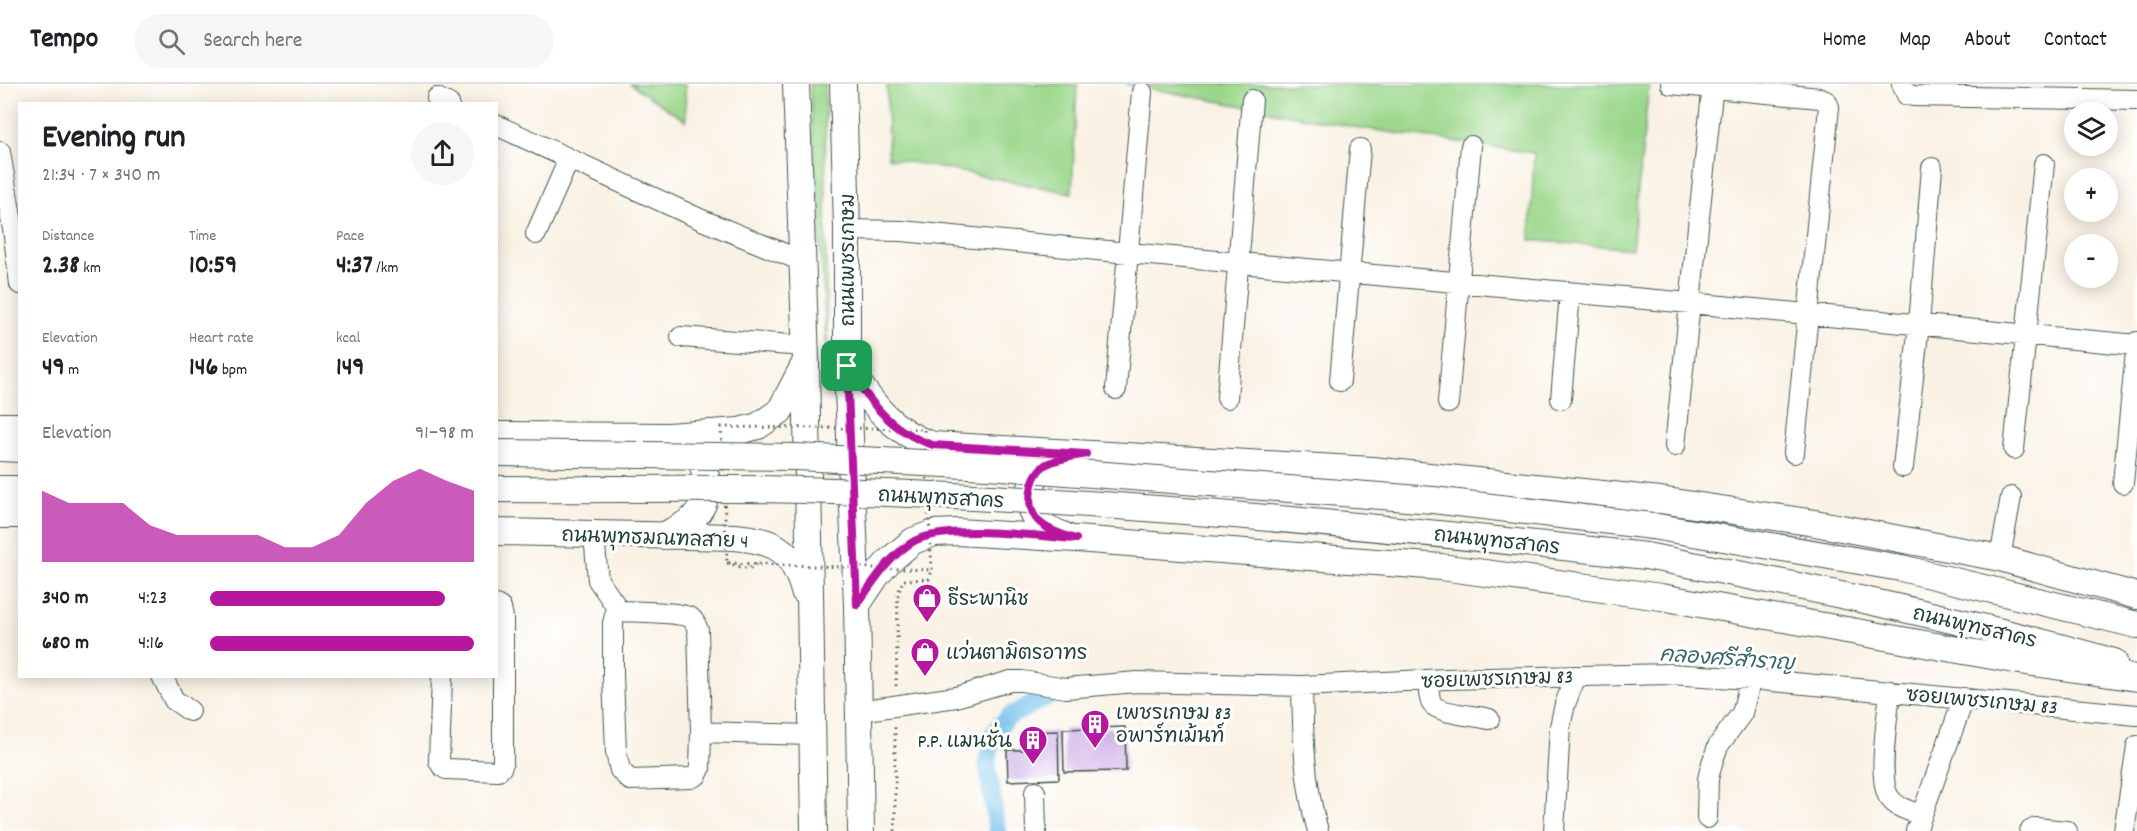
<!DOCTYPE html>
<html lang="en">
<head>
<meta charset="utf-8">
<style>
  :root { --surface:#fff; --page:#f6f6f6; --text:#202124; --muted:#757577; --line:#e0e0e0; --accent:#b5179e }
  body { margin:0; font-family:Dekko,"Playpen Sans Thai",sans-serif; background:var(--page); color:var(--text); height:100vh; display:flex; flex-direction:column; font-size:22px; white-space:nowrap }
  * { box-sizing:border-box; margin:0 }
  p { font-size:20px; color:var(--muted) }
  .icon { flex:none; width:33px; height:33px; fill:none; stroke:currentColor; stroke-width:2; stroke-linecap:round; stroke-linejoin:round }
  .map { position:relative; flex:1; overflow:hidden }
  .panel { position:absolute; left:18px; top:18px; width:480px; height:576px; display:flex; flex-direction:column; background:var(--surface); border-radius:0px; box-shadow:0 3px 15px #0003 }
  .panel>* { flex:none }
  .controls { position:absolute; left:2064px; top:18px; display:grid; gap:12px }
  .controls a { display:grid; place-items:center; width:54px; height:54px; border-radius:50%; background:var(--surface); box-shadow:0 3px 15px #0003; font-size:30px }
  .pin { position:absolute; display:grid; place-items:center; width:51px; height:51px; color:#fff; margin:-26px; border-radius:12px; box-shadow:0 3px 9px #0006 }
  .round { display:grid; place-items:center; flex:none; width:63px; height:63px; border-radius:32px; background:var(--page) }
  .overview { display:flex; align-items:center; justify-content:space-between; height:102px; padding:0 24px }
  h1 { font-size:33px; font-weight:700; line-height:45px }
  .metrics { display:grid; grid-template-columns:repeat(3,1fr); gap:9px; height:102px; padding:6px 24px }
  .metrics div { display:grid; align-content:center }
  .metrics b { font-size:26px; font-weight:700 }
  .metrics small { font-size:16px; font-weight:400 }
  .metrics p { font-size:16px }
  .chart { height:168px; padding:12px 24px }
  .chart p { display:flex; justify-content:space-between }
  .chart svg { width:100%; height:108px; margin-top:6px; fill:var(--accent); opacity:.7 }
  ul { padding:0 24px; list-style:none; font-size:20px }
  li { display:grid; grid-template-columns:96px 72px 1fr; align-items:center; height:45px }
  li i { height:15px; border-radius:8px; background:var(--accent) }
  header { display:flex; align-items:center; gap:36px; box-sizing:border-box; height:84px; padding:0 30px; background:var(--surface); border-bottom:2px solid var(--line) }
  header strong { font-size:28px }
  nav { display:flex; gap:33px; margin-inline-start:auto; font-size:21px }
  .search { width:420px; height:54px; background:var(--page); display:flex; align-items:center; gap:15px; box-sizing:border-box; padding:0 21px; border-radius:33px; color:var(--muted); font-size:22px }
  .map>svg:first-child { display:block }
</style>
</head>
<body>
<header>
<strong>Tempo</strong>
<div class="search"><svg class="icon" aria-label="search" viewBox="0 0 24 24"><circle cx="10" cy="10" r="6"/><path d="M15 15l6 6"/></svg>Search here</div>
<nav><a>Home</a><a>Map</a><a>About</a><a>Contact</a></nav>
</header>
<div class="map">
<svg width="2137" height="747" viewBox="0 0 2137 747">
  <rect width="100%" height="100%" fill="#fff"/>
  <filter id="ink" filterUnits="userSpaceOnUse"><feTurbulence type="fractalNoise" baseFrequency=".0167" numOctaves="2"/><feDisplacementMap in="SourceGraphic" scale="12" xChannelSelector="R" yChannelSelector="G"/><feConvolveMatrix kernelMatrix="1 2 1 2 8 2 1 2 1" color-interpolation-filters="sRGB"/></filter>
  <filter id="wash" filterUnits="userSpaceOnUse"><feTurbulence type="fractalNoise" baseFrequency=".008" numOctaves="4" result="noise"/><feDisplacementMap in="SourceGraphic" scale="24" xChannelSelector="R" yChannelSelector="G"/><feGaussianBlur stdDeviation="1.35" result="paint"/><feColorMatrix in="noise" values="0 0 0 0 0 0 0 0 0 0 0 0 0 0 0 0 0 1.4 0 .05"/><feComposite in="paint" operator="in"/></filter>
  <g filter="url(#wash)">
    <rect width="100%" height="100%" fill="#f9f1e3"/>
    <!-- green -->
    <path fill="#9bd78b" stroke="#5d8a60" stroke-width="1.5" d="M630,0H685L686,37Z
      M810,0H825L827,268Z
      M887,0H1077L1072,109L888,74Z
      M1126,0H1649L1632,165L1530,156L1534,69L1360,44Z"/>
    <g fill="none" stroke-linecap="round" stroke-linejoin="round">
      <!-- canal -->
      <path stroke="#6fc0ea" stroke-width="18" d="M997,747L987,679L995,648L1008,633L1048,612L1075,606"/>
    </g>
    <g id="blocks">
      <!-- building -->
      <path fill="#c09adf" d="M1125,643L1126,687L1064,688L1063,645Z
        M1058,647L1059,695L1008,697L1007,666H1030V648Z"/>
    </g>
  </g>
  <g filter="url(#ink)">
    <use href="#blocks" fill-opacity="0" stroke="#40584e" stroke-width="1.5"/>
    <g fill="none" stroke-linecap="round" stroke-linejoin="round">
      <!-- minor casing -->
      <g stroke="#40584e" stroke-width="22">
        <path id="minor" d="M1671,0L1820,14L1827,18L1829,23L1794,369
          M1902,0L1907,11L1913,12L2137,16
          M437,14L449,20
          M496,41L702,136L802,177
          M0,68L13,145L20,200
          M847,146L902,147L1128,169L1690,219L2137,261
          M536,150L569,75
          M681,253L805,262
          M1340,297L1360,65
          M1116,305L1142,8
          M1227,314L1252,16
          M1561,315L1570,209
          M1448,319L1471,62
          M1675,362L1713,0
          M2014,365L2044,80
          M1903,383L1919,240L1932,84
          M2123,399L2137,258
          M594,451L598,496L614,519L617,529
          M2000,474L2011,413
          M623,527C637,528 681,528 691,534C695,537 696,541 698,546L701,648L700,685L697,691L691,694L630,696L620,686L616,668L613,592V539L615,531Z
          M162,592L174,616L190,627
          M442,592L439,677L442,682L446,685L498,687L501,684L503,679V533L501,524L496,521
          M1428,596C1429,603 1428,614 1432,620C1438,629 1477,632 1489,635
          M1302,602C1303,651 1304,700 1318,747
          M1890,607C1888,631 1877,695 1889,713C1896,724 1910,727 1921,731
          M859,627L956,613L1010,597H1022L1066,604L1137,598L1302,602L1446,595L1670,590L1751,595L2137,631
          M701,648L812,651
          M1035,708L1036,747
          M1707,734L1708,695L1712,679L1718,662L1742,629L1751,595
          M1554,747L1560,643L1565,620L1576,592
          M1916,747L1964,614
          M2030,747L2036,744L2067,747
          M2124,747L2137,662"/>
      </g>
      <!-- major casing -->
      <g stroke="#40584e" stroke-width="28">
        <path id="major" d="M796,0L806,276L814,747
          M843,0L847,146V282L857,521L861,747
          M847,282C870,317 891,348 933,361L1372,386L1660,416L1815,439L2000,474L2137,512
          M0,342H20
          M496,351L668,352L739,347L758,342L780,327L804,281
          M0,364L20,365
          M1056,376C1034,384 1020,414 1036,435C1044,444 1055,448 1065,452
          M0,405H20
          M0,431H20
          M1652,442L1901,484L2137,541
          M496,448L735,453C777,457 792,466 804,507
          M663,452C674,446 687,441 695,432C716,408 707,377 685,359
          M1646,472C1803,502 1960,534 2114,578
          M857,521L877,491L889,477L913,457L934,449L957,448L1076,455L1441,483L1661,513L2020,577L2137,594"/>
      </g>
      <!-- path -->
      <path stroke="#40584e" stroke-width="3" stroke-dasharray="1.5 4.5" stroke-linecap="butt" d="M727,479L749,485L759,478
        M896,602L898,510L903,496L929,495L932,486
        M895,747V639"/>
      <!-- minor -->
      <use href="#minor" stroke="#fff" stroke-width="20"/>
      <!-- major -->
      <use href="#major" stroke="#fff" stroke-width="26"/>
      <!-- major-bridge casing -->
      <g stroke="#40584e" stroke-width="28" stroke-linecap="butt">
        <path id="major-bridge" d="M496,369L796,373L988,382L1433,416L1652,442
          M496,405C599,406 701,403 803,406C1085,414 1366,441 1646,472"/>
      </g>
      <!-- path-bridge -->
      <path stroke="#40584e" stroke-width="3" stroke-dasharray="1.5 4.5" stroke-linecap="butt" d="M721,343L924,345L932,486L727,479Z"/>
      <!-- major-bridge -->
      <use href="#major-bridge" stroke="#fff" stroke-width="26"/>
    </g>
  </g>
  <g fill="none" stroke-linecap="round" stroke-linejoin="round" filter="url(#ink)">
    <!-- route casing -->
    <g stroke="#fff" stroke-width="12">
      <path id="route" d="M847,282C869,317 891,348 933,361L1086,370C1072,373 1057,374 1045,381C1038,386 1034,393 1032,401C1023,437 1046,446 1076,455C1037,452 941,439 911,459C887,475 873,498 857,521Z"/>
    </g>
    <!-- route -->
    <use href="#route" stroke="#b5179e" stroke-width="8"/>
  </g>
  <!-- icons -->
  <defs>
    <g id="shop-pin" transform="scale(1.5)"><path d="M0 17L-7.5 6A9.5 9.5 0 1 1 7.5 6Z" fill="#b5179e" stroke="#fff"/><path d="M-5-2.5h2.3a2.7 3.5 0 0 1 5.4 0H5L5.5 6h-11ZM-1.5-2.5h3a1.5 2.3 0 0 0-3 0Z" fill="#fff"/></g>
    <g id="building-pin" transform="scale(1.5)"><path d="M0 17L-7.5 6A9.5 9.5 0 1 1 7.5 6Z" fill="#b5179e" stroke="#fff"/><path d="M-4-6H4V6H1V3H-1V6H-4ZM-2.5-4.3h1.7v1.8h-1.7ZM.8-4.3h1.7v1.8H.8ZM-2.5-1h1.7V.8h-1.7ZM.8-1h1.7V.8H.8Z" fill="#fff"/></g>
  </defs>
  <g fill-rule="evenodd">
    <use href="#shop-pin" x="927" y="514"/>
    <use href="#shop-pin" x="925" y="568"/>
    <use href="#building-pin" x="1095" y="640"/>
    <use href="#building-pin" x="1033" y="656"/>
  </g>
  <g text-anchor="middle" stroke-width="6" stroke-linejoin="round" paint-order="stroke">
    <!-- street labels -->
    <g font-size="20" fill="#1f3d34" stroke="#fff">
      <text transform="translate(847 176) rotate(-90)" y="7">ถนนเพชรเกษม</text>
      <text transform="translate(941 413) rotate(3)" y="7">ถนนพุทธสาคร</text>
      <text transform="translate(655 453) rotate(2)" y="7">ถนนพุทธมณฑลสาย 4</text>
      <text transform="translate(1497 456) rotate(6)" y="7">ถนนพุทธสาคร</text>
      <text transform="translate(1975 542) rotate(13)" y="7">ถนนพุทธสาคร</text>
      <text transform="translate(1497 594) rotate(-2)" y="7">ซอยเพชรเกษม 83</text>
      <text transform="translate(1982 616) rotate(5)" y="7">ซอยเพชรเกษม 83</text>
    </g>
    <!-- poi labels -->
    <g font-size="20" fill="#1f3d34" stroke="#fff" text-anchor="start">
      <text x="948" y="521">ธีระพานิช</text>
      <text x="946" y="575">แว่นตามิตรอาทร</text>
      <text x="1116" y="635">เพชรเกษม 83<tspan x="1116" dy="23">อพาร์ทเม้นท์</tspan></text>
      <text x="1012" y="663" text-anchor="end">P.P. แมนชั่น</text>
    </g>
    <!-- water labels -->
    <g font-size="21" font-style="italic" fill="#37646b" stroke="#fff">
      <text transform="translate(1727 574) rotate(4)" y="7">คลองศรีสำราญ</text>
    </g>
  </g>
</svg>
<div class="controls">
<a><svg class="icon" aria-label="layers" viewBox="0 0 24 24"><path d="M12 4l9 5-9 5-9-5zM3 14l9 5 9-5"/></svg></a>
<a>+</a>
<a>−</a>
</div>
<div class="pin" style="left:847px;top:282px;background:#1e9e55"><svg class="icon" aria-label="arrive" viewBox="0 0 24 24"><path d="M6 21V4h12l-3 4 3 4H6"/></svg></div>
<section class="panel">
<div class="overview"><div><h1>Evening run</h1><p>21:34 · 7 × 340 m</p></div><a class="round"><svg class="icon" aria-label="share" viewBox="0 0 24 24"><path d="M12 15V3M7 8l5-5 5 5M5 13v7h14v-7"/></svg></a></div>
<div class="metrics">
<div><p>Distance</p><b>2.38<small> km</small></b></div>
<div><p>Time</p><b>10:59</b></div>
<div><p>Pace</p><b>4:37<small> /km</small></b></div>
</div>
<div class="metrics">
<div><p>Elevation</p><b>49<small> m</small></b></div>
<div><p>Heart rate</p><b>146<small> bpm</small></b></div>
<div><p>kcal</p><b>149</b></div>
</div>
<div class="chart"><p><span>Elevation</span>91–98 m</p>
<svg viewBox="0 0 160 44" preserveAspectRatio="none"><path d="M0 44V15L10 20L20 20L30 20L40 29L50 33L60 33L70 33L80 33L90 38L100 38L110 33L120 20L130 11L140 6L150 11L160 15V44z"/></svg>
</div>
<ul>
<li><b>340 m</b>4:23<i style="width:89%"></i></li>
<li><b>680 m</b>4:16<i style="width:100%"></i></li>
</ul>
</section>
</div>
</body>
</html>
